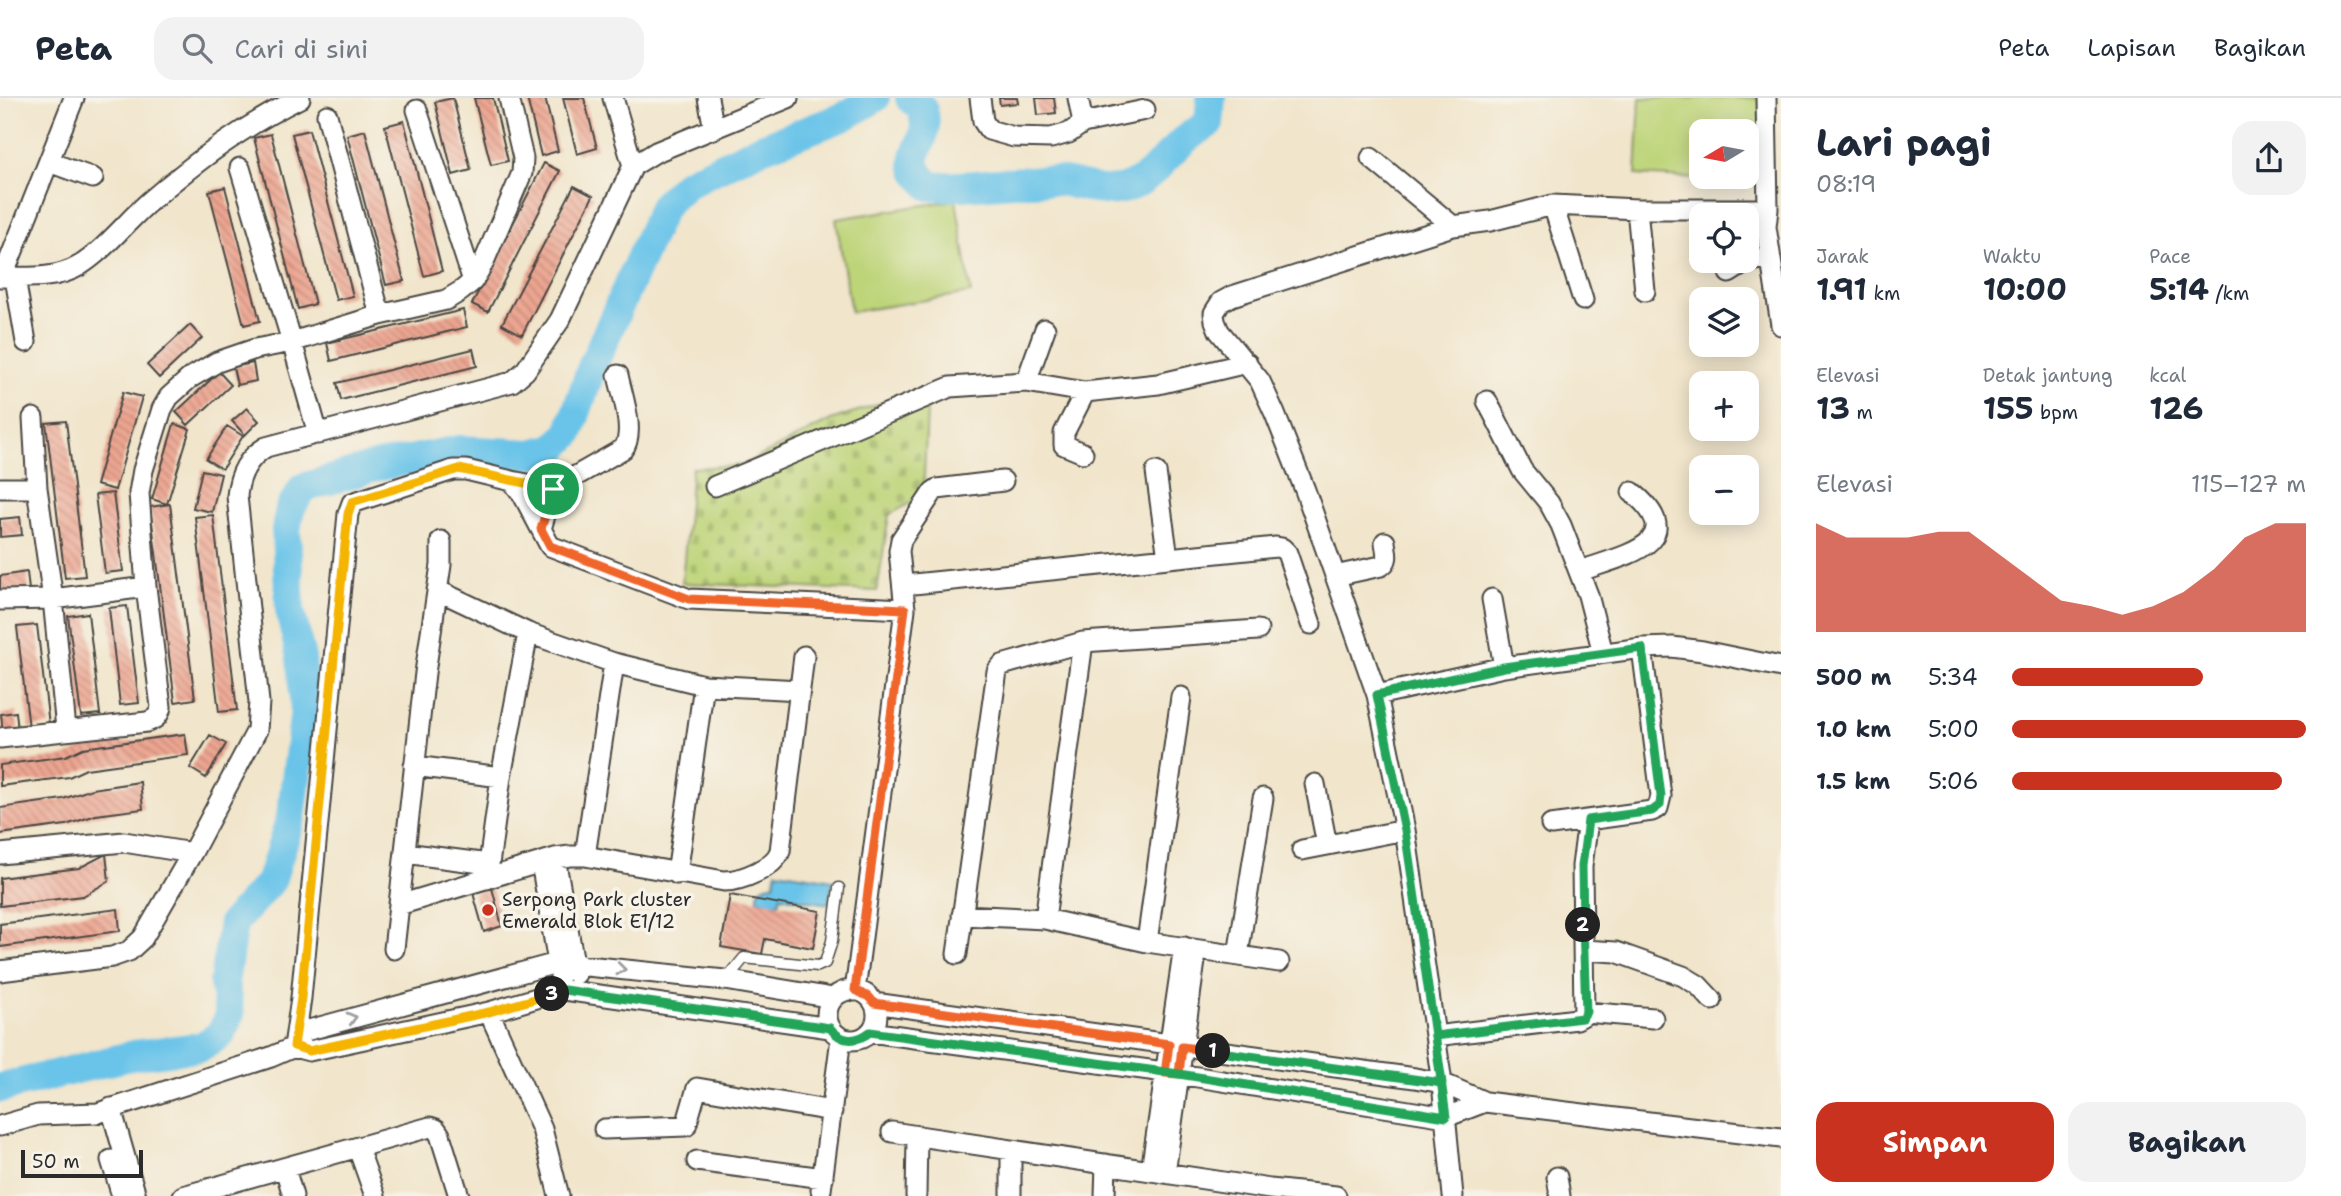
<!DOCTYPE html>
<html lang="id">
<head>
<meta charset="utf-8">
<style>
  :root { --surface:#fff; --page:#f2f2f3; --text:#1f2937; --muted:#747a83; --line:#e0e1e3; --accent:#c8321e }
  body { margin:0; font-family:"Shantell Sans",sans-serif; background:var(--page); color:var(--text); height:100vh; display:flex; flex-direction:column; font-size:26px; white-space:nowrap }
  * { box-sizing:border-box; margin:0 }
  p { font-size:23px; color:var(--muted) }
  .icon { flex:none; width:38px; height:38px; fill:none; stroke:currentColor; stroke-width:2; stroke-linecap:round; stroke-linejoin:round }
  .map { position:relative; flex:1; overflow:hidden }
  .panel { display:flex; flex-direction:column; background:var(--surface); width:560px }
  .panel>* { flex:none }
  .needle { width:46px; rotate:260deg }
  .buttons { position:absolute; left:1689px; top:21px; display:grid; gap:14px }
  .buttons a { display:grid; place-items:center; width:70px; height:70px; border-radius:14px; background:var(--surface); box-shadow:0 4px 18px #0003; font-size:35px }
  .scale { position:absolute; left:21px; bottom:18px; width:122px; box-sizing:border-box; padding-left:7px; border:4px solid #2b2b2b; border-top:0; font-size:19px; line-height:24px; white-space:nowrap; color:#2b2b2b; -webkit-text-stroke:5px #f7f3e8; paint-order:stroke }
  .pin { position:absolute; display:grid; place-items:center; width:60px; height:60px; color:#fff; margin:-30px; border:4px solid #fff; border-radius:50%; box-shadow:0 2px 7px #0007 }
  .km { position:absolute; width:35px; height:35px; margin:-18px; border-radius:50%; background:#222; color:#fff; font-size:19px; line-height:35px; text-align:center }
  .round { display:grid; place-items:center; flex:none; width:74px; height:74px; border-radius:21px; background:var(--page) }
  .summary { display:flex; align-items:center; justify-content:space-between; height:119px; padding:0 35px }
  h1 { font-size:38px; font-weight:700; line-height:52px }
  .figures { display:grid; grid-template-columns:repeat(3,1fr); gap:10px; height:119px; padding:7px 35px }
  .figures div { display:grid; align-content:center }
  .figures b { font-size:30px; font-weight:700 }
  .figures small { font-size:19px; font-weight:400 }
  .figures p { font-size:19px }
  .chart { height:196px; padding:14px 35px }
  .chart p { display:flex; justify-content:space-between }
  .chart svg { width:100%; height:126px; margin-top:7px; fill:var(--accent); opacity:.7 }
  .primary-button { display:flex; gap:14px; margin-top:auto; padding:14px 35px }
  .primary-button a { flex:1; height:80px; border-radius:21px; background:var(--accent); color:#fff; font-size:28px; font-weight:700; line-height:80px; text-align:center }
  .primary-button a+a { background:var(--page); color:var(--text) }
  ul { padding:0 35px; list-style:none; font-size:23px }
  li { display:grid; grid-template-columns:112px 84px 1fr; align-items:center; height:52px }
  li i { height:18px; border-radius:9px; background:var(--accent) }
  header { display:flex; align-items:center; gap:42px; box-sizing:border-box; height:98px; padding:0 35px; background:var(--surface); border-bottom:2px solid var(--line) }
  header strong { font-size:33px }
  nav { display:flex; gap:38px; margin-inline-start:auto; font-size:24px }
  .search { width:490px; height:63px; background:var(--page); display:flex; align-items:center; gap:18px; box-sizing:border-box; padding:0 24px; border-radius:21px; color:var(--muted); font-size:26px }
  main { display:flex; flex:1; min-height:0 }
  .map>svg:first-child { display:block }
</style>
</head>
<body>
<header>
<strong>Peta</strong>
<div class="search"><svg class="icon" aria-label="search" viewBox="0 0 24 24"><circle cx="10" cy="10" r="6"/><path d="M15 15l6 6"/></svg>Cari di sini</div>
<nav><a>Peta</a><a>Lapisan</a><a>Bagikan</a></nav>
</header>
<main>
<div class="map">
<svg width="1781" height="1098" viewBox="0 0 1781 1098">
  <defs>
    <pattern id="cemetery-stones" width="16" height="16" patternUnits="userSpaceOnUse" patternTransform="scale(1.75)"><rect width="16" height="16" fill="#bdd478"/><path d="M2 7V4a2 2 0 0 1 4 0v3zM10 15v-3a2 2 0 0 1 4 0v3z" fill="#a3b668"/></pattern>
    <pattern id="building-back-hatch" width="6" height="6" patternUnits="userSpaceOnUse" patternTransform="scale(1.75)"><rect width="6" height="6" fill="#eda691"/><path d="M-1 5l2 2M0 0l6 6M5-1l2 2" fill="none" stroke="#c08777"/></pattern>
  </defs>
  <rect width="100%" height="100%" fill="#f7f3e8"/>
  <filter id="ink" filterUnits="userSpaceOnUse"><feTurbulence type="fractalNoise" baseFrequency=".0143" numOctaves="2"/><feDisplacementMap in="SourceGraphic" scale="14" xChannelSelector="R" yChannelSelector="G"/><feConvolveMatrix kernelMatrix="1 2 1 2 8 2 1 2 1" color-interpolation-filters="sRGB"/></filter>
  <filter id="wash" filterUnits="userSpaceOnUse"><feTurbulence type="fractalNoise" baseFrequency=".00686" numOctaves="4" result="noise"/><feDisplacementMap in="SourceGraphic" scale="28" xChannelSelector="R" yChannelSelector="G"/><feGaussianBlur stdDeviation="1.57" result="paint"/><feColorMatrix in="noise" values="0 0 0 0 0 0 0 0 0 0 0 0 0 0 0 0 0 1.4 0 .05"/><feComposite in="paint" operator="in"/></filter>
  <g filter="url(#wash)">
    <rect width="100%" height="100%" fill="#f1e5cb"/>
    <!-- cemetery -->
    <path fill="url(#cemetery-stones)" stroke="#748052" stroke-width="2" d="M923,291L927,314L923,398L889,417L877,493L682,485L692,370L743,367L831,322Z"/>
    <!-- green -->
    <path fill="#bdd478" stroke="#748052" stroke-width="2" fill-rule="evenodd" d="M1640,0H1766L1760,84L1636,77ZM1701,33H1746V79H1701Z
      M956,102L971,195L851,214L836,121Z"/>
    <!-- water -->
    <path fill="#6bc4e9" stroke="#4b788a" stroke-width="2" d="M777,773L833,782L829,806L780,798V804L774,806L758,802C757,791 763,786 774,786Z"/>
    <g fill="none" stroke-linecap="round" stroke-linejoin="round">
      <!-- river -->
      <path stroke="#6bc4e9" stroke-width="30" d="M910,0L923,11C923,16 925,23 925,28C922,57 900,59 930,88C972,91 1015,80 1057,83C1079,85 1104,98 1126,90C1152,81 1166,57 1187,40C1194,34 1202,30 1209,25L1211,0
        M0,990L134,957L201,949L221,936L230,916L224,885L233,825L271,783L291,719L305,613L301,560L290,512L286,432L290,411L303,390L374,369L459,352L531,356L555,350L569,335L592,269L664,107L687,85L759,51L843,19L875,0"/>
    </g>
    <g id="blocks">
      <!-- building -->
      <path fill="url(#building-back-hatch)" d="M453,0L471,72L453,77L435,4Z
        M474,0H493L508,63L491,67Z
        M527,0H545L558,53L541,58Z
        M563,0H584L597,50L577,56Z
        M999,0H1017L1018,5L1000,7Z
        M1036,0H1054L1056,15L1038,17Z
        M404,23L442,173L424,178L385,28Z
        M309,32L353,198L336,202L292,36Z
        M365,32L404,183L386,187L347,37Z
        M271,36L315,206L298,211L254,40Z
        M544,65L560,73L488,214L472,206Z
        M574,88L593,98L522,237L502,226Z
        M225,89L260,223L244,227L209,93Z
        M463,212L467,229L331,263L327,245Z
        M190,227L202,240L159,280L147,267Z
        M473,251L477,268L341,302L337,285Z
        M253,265L256,283L237,287L233,269Z
        M219,274L231,287L188,327L176,314Z
        M123,294L142,299L115,392L96,387Z
        M247,310L259,323L245,337L232,323Z
        M66,323L85,478L65,480L46,325Z
        M174,326L190,331L167,406L152,401Z
        M227,328L243,338L222,371L206,361Z
        M202,372L221,376L212,414L193,410Z
        M113,395L123,473L105,475L95,397Z
        M170,406L195,601L175,604L150,409Z
        M213,417L237,612L219,614L195,419Z
        M20,419L22,437L0,439V421Z
        M27,474L29,492L0,496V478Z
        M127,508L139,605L120,607L109,510Z
        M88,515L100,616L81,618L68,518Z
        M37,527L49,627L29,630L17,529Z
        M16,614L18,633L3,635L1,616Z
        M185,636L188,657L86,671L69,679L0,688V667L66,658L83,650Z
        M210,637L226,646L206,680L190,670Z
        M140,684L143,711L96,717L66,727L0,736V710L63,701L92,691Z
        M106,756L109,783L83,798L0,808V780L79,770Z
        M492,790L502,828L484,834L473,795Z
        M730,797L820,813L813,850L765,841L762,856L721,849Z
        M118,811L120,833L0,849V826Z"/>
    </g>
  </g>
  <g filter="url(#ink)">
    <use href="#blocks" fill-opacity="0" stroke="#494743" stroke-width="2"/>
    <g fill="none" stroke-linecap="round" stroke-linejoin="round">
      <!-- service casing -->
      <g stroke="#494743" stroke-width="13">
        <path id="service" d="M726,882L744,860L818,868L825,865L832,843L839,790"/>
      </g>
      <!-- minor casing -->
      <g stroke="#494743" stroke-width="23">
        <path id="minor" d="M613,0L633,68
          M708,0L714,31
          M980,0L983,23L989,32L1014,39L1051,40L1069,35L1083,25L1145,12
          M1078,0L1083,25
          M1766,0L1768,111L1766,129L1781,227
          M417,12L473,183
          M327,17L380,217
          M1371,60L1453,128
          M49,64L93,80
          M240,70L292,244L380,217L446,202L461,193L473,183L483,166L522,75L523,60L509,0
          M1553,107L1583,202
          M1637,111L1645,193
          M1729,175L1748,163L1770,160
          M3,178L74,0
          M0,179C26,179 55,182 79,168C104,153 127,123 150,103C199,61 242,29 300,0
          M15,180L26,244
          M1026,284L1045,231
          M1487,303L1522,372L1549,405L1561,427L1588,497L1603,555
          M33,320L37,390L53,501L66,631
          M1083,355L1064,347V335L1085,294
          M1156,374L1168,460
          M512,383L553,391
          M715,388L950,289L1026,284L1085,294L1158,286L1247,265
          M0,390H37
          M541,431L553,391L623,351C636,335 622,297 618,277
          M1580,473C1622,458 1694,445 1632,394
          M1335,478L1381,468C1390,462 1386,454 1385,444
          M904,487L1276,449L1282,450L1287,455L1311,526
          M437,492L528,535L614,565
          M1492,501L1504,569
          M0,502L53,501L146,489
          M1377,597L1504,569L1642,550L1672,549L1703,553L1781,569
          M0,640L147,624C156,621 159,618 161,609L146,489L139,395L143,372L162,311L169,299L190,280L217,264L255,251L292,244L318,336
          M414,668L501,679
          M1315,686L1327,747
          M1551,727L1652,713L1658,710L1661,698L1642,550
          M1302,752L1405,732
          M405,755L489,766
          M0,756L124,744L192,755
          M585,758L614,565L704,587L800,592
          M555,760L576,876
          M541,764L560,877
          M677,776L704,587
          M487,781L501,679L528,535
          M399,807L555,760L570,758H585L724,783C741,783 774,770 780,753L804,558
          M962,817L1045,821L1147,844L1279,864
          M1045,821L1083,544
          M1147,844L1181,599
          M394,851L425,575L441,467V443
          M1584,852L1616,854L1683,878L1698,887L1712,902
          M957,856L997,573L1002,567L1083,544L1258,532
          M1238,857L1263,700
          M0,873L112,859L129,853L143,840L192,755L257,632L259,604L237,398C239,377 247,360 266,349L512,284L525,273L560,222L633,68L656,54L788,0
          M827 917a25 25 0 1 1 50 0a25 25 0 1 1-50 0Z
          M855,893L905,511L899,453L901,442L933,394L937,391L1003,383
          M874,905L1415,980L1442,985L1485,1004L1781,1040
          M489,914L542,1031L559,1098
          M1586,914L1653,920
          M870,934L1179,976L1446,1019L1485,1004
          M1435,938L1577,921L1584,917L1582,768L1588,722
          M294,949L301,900L348,416L352,405L453,372H466L512,383L523,397L550,448L689,501L905,511
          M294,949L309,953L489,914L564,892L830,930
          M111,1010L136,1098
          M0,1028L38,1017L98,1015L271,959L294,949L305,933L557,865L725,882L833,900
          M604,1031L686,1028L697,990L832,1013
          M892,1034L1270,1091L1336,1098
          M358,1050L375,1098
          M111,1062L122,1098
          M697,1063L823,1080
          M285,1070L293,1098
          M1151,1073L1184,849
          M1165,1075L1196,856
          M1557,1079L1560,1098
          M821,1092L841,940
          M183,1098L430,1029L436,1031L440,1037L459,1098
          M916,1098L917,1039
          M1011,1098V1053
          M1105,1098L1106,1066
          M1453,1098L1442,985L1405,732L1377,597L1305,392L1275,316L1260,283L1219,233L1215,223L1214,215L1221,204L1232,198L1453,128L1490,123L1553,107L1637,111H1768"/>
      </g>
      <!-- service -->
      <use href="#service" stroke="#fff" stroke-width="10"/>
      <!-- minor -->
      <use href="#minor" stroke="#fff" stroke-width="19"/>
    </g>
    <!-- one-way arrows -->
    <defs><path id="oneway-chevron" d="M-2-3.5L2.5 0L-2 3.5" fill="none" stroke-width="1.6" stroke-linecap="round" stroke-linejoin="round" transform="scale(1.75)"/></defs>
    <g stroke="#a0a0a0">
      <use href="#oneway-chevron" transform="translate(621 871) rotate(6)"/>
      <use href="#oneway-chevron" transform="translate(352 920) rotate(-15)"/>
    </g>
  </g>
  <g fill="none" stroke-linecap="round" stroke-linejoin="round" filter="url(#ink)">
    <!-- split-1 casing -->
    <g stroke="#fff" stroke-width="14">
      <path id="split-1" d="M553,391L541,431L550,448L689,501L905,511L855,892L869,899L874,905L1169,946L1165,975L1179,976L1182,949L1213,953"/>
    </g>
    <!-- split-2 casing -->
    <g stroke="#fff" stroke-width="14">
      <path id="split-2" d="M1213,953L1442,985L1405,732L1377,597L1504,569L1642,550L1661,698L1660,707L1652,713L1588,722L1582,768L1583,827"/>
    </g>
    <!-- split-3 casing -->
    <g stroke="#fff" stroke-width="14">
      <path id="split-3" d="M552,896L564,892L830,930C841,944 856,945 870,934L1179,976L1446,1019L1435,938L1582,920L1586,914L1583,827"/>
    </g>
    <!-- split-4 casing -->
    <g stroke="#fff" stroke-width="14">
      <path id="split-4" d="M552,896L489,914L309,953L294,948L301,900L348,416L352,404L459,371L553,391"/>
    </g>
    <!-- split-1 -->
    <use href="#split-1" stroke="#f0652b" stroke-width="9"/>
    <!-- split-2 -->
    <use href="#split-2" stroke="#22a559" stroke-width="9"/>
    <!-- split-3 -->
    <use href="#split-3" stroke="#22a559" stroke-width="9"/>
    <!-- split-4 -->
    <use href="#split-4" stroke="#f5b400" stroke-width="9"/>
  </g>
  <!-- markers -->
  <circle fill="#c8321e" stroke="#f7f3e8" stroke-width="2.5" cx="488" cy="812" r="7"/>
  <g text-anchor="middle" stroke-width="7" stroke-linejoin="round" paint-order="stroke">
    <!-- poi labels -->
    <g font-size="19" fill="#2b2b2b" stroke="#f7f3e8" text-anchor="start">
      <text x="502" y="808">Serpong Park cluster<tspan x="502" dy="22">Emerald Blok E1/12</tspan></text>
    </g>
  </g>
</svg>
<div class="buttons">
<a><svg class="needle" viewBox="-14 -14 28 28"><path d="M0-13l5 13h-10z" fill="#e53935"/><path d="M0 13l5-13h-10z" fill="#747a83"/></svg></a>
<a><svg class="icon" aria-label="locate" viewBox="0 0 24 24"><circle cx="12" cy="12" r="6"/><path d="M12 2v4M12 18v4M2 12h4M18 12h4"/></svg></a>
<a><svg class="icon" aria-label="layers" viewBox="0 0 24 24"><path d="M12 4l9 5-9 5-9-5zM3 14l9 5 9-5"/></svg></a>
<a>+</a>
<a>−</a>
</div>
<div class="scale">50 m</div>
<div class="pin" style="left:553px;top:391px;background:#1e9e55"><svg class="icon" aria-label="arrive" viewBox="0 0 24 24"><path d="M6 21V4h12l-3 4 3 4H6"/></svg></div>
<b class="km" style="left:1213px;top:953px">1</b>
<b class="km" style="left:1583px;top:827px">2</b>
<b class="km" style="left:552px;top:896px">3</b>
</div>
<section class="panel">
<div class="summary"><div><h1>Lari pagi</h1><p>08:19</p></div><a class="round"><svg class="icon" aria-label="share" viewBox="0 0 24 24"><path d="M12 15V3M7 8l5-5 5 5M5 13v7h14v-7"/></svg></a></div>
<div class="figures">
<div><p>Jarak</p><b>1.91<small> km</small></b></div>
<div><p>Waktu</p><b>10:00</b></div>
<div><p>Pace</p><b>5:14<small> /km</small></b></div>
</div>
<div class="figures">
<div><p>Elevasi</p><b>13<small> m</small></b></div>
<div><p>Detak jantung</p><b>155<small> bpm</small></b></div>
<div><p>kcal</p><b>126</b></div>
</div>
<div class="chart"><p><span>Elevasi</span>115–127 m</p>
<svg viewBox="0 0 160 44" preserveAspectRatio="none"><path d="M0 44V6L10 11L20 11L30 11L40 9L50 9L60 17L70 25L80 33L90 35L100 38L110 35L120 30L130 22L140 11L150 6L160 6V44z"/></svg>
</div>
<ul>
<li><b>500 m</b>5:34<i style="width:65%"></i></li>
<li><b>1.0 km</b>5:00<i style="width:100%"></i></li>
<li><b>1.5 km</b>5:06<i style="width:92%"></i></li>
</ul>
<div class="primary-button"><a>Simpan</a><a>Bagikan</a></div>
</section>
</main>
</body>
</html>
